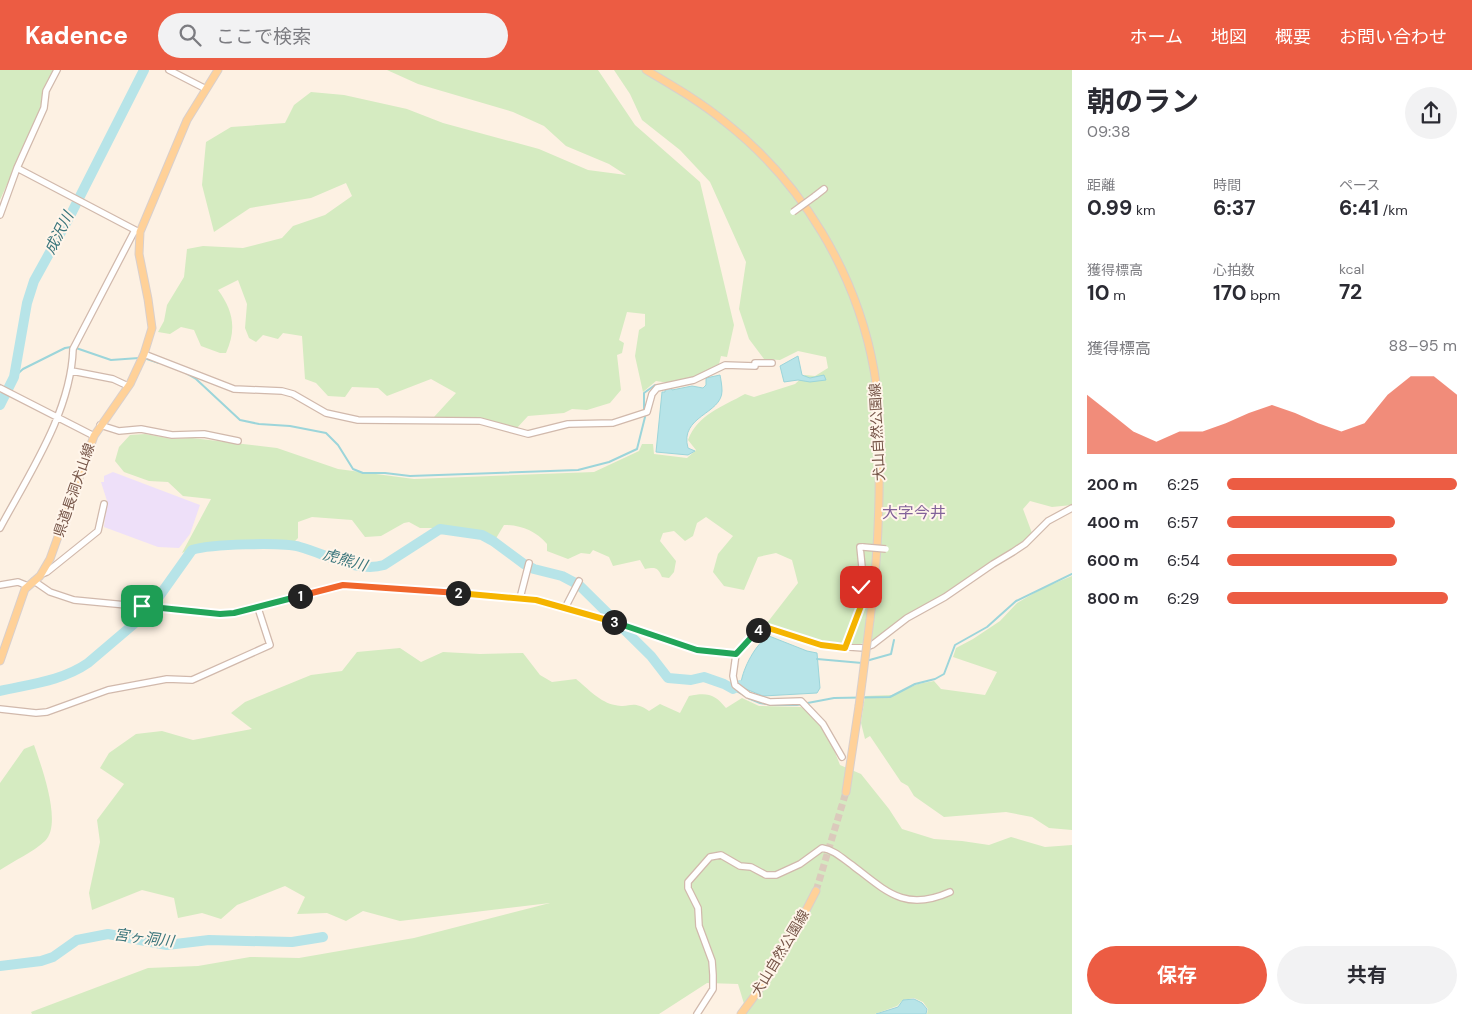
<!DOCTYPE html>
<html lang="ja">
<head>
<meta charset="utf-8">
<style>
  :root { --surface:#fff; --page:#f2f2f3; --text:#2b2b33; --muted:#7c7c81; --accent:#ec5c43 }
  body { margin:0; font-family:"DM Sans","Noto Sans JP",sans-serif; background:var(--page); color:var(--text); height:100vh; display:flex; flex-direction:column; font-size:19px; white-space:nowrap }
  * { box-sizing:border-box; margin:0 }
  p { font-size:16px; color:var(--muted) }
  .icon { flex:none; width:28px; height:28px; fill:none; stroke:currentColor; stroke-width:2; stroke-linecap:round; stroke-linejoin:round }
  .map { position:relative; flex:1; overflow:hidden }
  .panel { display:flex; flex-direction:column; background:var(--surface); width:400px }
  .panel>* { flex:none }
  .pin { position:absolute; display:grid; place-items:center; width:42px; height:42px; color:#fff; margin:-21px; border-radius:10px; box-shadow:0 2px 8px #0006 }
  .km { position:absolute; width:25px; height:25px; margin:-12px; border-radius:50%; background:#222; color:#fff; font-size:14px; line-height:25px; text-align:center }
  .round { display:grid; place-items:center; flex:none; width:52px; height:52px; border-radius:26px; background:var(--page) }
  .overview { display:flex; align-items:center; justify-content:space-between; height:85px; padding:0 15px }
  h1 { font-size:28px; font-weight:700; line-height:38px }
  .stats { display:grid; grid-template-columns:repeat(3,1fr); gap:8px; height:85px; padding:5px 15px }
  .stats div { display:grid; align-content:center }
  .stats b { font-size:21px; font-weight:700 }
  .stats small { font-size:14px; font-weight:400 }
  .stats p { font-size:14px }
  .chart { height:140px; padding:10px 15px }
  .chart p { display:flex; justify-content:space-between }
  .chart svg { width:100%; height:90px; margin-top:5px; fill:var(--accent); opacity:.7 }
  .cta { display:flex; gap:10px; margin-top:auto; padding:10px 15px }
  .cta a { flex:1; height:58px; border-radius:30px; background:var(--accent); color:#fff; font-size:20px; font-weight:700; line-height:58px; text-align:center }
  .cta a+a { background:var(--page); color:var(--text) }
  ul { padding:0 15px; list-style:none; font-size:16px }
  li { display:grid; grid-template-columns:80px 60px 1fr; align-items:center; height:38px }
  li i { height:12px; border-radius:6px; background:var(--accent) }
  header { display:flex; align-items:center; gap:30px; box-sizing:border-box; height:70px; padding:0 25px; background:var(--accent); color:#fff }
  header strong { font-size:24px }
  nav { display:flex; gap:28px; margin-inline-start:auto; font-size:18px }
  .search { width:350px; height:45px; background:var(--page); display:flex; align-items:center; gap:12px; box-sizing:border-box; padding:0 18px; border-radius:28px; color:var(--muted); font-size:19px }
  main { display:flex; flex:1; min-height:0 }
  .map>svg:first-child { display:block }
</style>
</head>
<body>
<header>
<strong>Kadence</strong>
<div class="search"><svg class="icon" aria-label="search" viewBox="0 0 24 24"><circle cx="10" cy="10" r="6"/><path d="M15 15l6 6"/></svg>ここで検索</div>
<nav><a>ホーム</a><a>地図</a><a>概要</a><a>お問い合わせ</a></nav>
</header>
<main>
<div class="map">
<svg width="1072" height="944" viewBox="0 0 1072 944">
  <rect width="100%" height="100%" fill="#fdf1e3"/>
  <!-- education -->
  <path fill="#eee0f9" d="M113,402L200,435L190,464L179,478L158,477L104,457L106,436L108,434L101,412H104V406Z"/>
  <!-- green -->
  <path fill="#d5ebc1" d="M0,0H53L43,19L40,41L0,130Z
    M387,0H598L635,55L700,112L734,255L727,287L721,286L719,294C697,306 681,316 656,311L643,322L635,286L639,260L645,256V244L627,242L619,270L624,273L622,283L617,285L621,320L610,333L587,340L572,339L564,343L528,346L516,359L480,348L434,347L456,323L431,309L387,326L378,318L352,317L345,327L328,326L316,313L305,309L302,266L283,263L278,269L263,265L256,272L249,268L245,258L247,234L238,210L218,220C233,240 237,259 226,283H220L201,276L194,260L181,257L170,264L158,262L164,251L167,235L184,207L187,179L203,176L243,178L282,168L293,156L325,145L352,126L346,113L311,128L250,138L214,162L202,115L206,72L231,57L285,53L294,35L311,22L344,25L407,39L443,53L539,79L588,100L626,105L609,94L566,76L544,56L513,42L418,14Z
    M614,0H1072V435L1052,437L1030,431L1023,439L1032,463L1022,473L874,571L851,576L822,573L767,553L798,513L792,490L776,483L758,487L744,520L724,516L713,502L718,484L733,466L706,447L697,453L693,466L685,471L674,461L663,463L660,471L676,491L674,502L669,508L662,507C658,497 655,497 645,499L640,490L613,496L609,487L593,480L590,484L581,483L568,489L547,481V474C536,461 521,455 504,455L495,470L484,464L447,458H420L409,452L404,453L381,466L365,467L352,450L312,447L298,452V468L292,474L197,476L182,483L211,429L183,426L168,412L149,411L124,402L115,391L119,377L130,365L145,364L172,369L192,368L277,378L338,399L414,409L594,402L639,381L642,374H653L654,384L687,388L696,380L688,370C698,344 722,337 745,324L754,327L795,314L805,305L815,306L828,298L826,287L798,281L780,290L764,289L749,269L739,239L746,192L710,112L680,80L642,50L630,24Z
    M1072,506V760L1049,758L1032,747L1006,742L944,747L914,726L908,716L901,712L870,666L865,669L861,653L865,626L892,625L918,614L934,611L941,619L985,625L997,602L953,587L956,578L973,569L1000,551L1017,533L1043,518Z
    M400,578L421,592L443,582L480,584L523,583L540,605L552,612L576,609C587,618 601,633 615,635C631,639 631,629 649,641L660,634L680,643L689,626C707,622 715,624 726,638L742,628L759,636L801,637L813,645L829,667L840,695L861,704L889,739L902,759L934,769L962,771L989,775L1011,767L1045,777L1072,775V944H927L928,939L923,932L914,928L903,930L897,936L875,944H742L745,937L738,914L707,913L659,944H32L31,942L148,898L198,896L250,887L299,888L414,868L550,833L400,851L363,841L346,851L327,843L297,844L305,827L285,816L237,835L221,849L202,843L178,848L174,828L142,820L92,840L89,823L100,772L97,750L124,714L100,698L109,683L136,664L162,661L193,670L252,659L231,643L245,632L311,605L342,601L357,582Z
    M34,675C41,695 63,754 45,771C32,783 15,790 0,800V713L24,679Z"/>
  <!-- water -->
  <path fill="#b7e4e8" stroke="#9cd5da" d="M798,286L802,305L810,308L824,305L826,310L810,312L798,310L784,312L780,296Z
    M720,305C721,310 722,316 722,321C722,344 679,346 688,378L695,381L688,385L656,382L662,322H665V317H671L672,320L692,316L703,318L706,315V308Z
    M769,566L807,581L817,583L820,618L817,623L763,626L741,617L739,614L741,613C743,598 756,573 769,566Z
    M914,929L922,933L927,939L926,944H876L898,937L903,930Z"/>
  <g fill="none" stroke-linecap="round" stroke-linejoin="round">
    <!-- stream -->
    <path stroke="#9cd5da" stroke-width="2" d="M76,278L111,290L139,288
      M144,288L159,293
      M182,301L196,309L240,350L259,354L290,356L326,363L338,375L353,399L363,403H385L410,406L578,400L609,392L637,379L645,347
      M14,307L23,299L65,278L71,277
      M644,339V323L655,315
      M817,589L862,593
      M866,591L891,584L894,570
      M733,619L744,625
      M748,628L760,633L773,635H797L834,628L890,627L915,614L935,609L944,604L955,575L987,557L1016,531L1072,504"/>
    <!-- river -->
    <path stroke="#b7e4e8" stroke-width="10" d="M0,335L14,307L27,233L34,211L71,144L144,0
      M0,621C30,614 62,611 88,593L148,542L192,480C210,474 282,472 300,477C326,484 357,503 384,495L440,459L482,465L493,471L524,494L534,499L562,506L579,515L651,586L668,608L691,610L704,607L724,614L733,619L740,615
      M0,896L41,891L53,887L77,870L108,864L167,875L209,870L292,872L323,867"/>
    <!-- major-tunnel -->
    <path stroke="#dbcabc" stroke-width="7" stroke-dasharray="7 3.5" stroke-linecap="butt" d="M816,821L846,722"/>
    <!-- minor casing -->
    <g stroke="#d1b9ac" stroke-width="8">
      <path id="minor" d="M169,0L206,19
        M17,98L137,161
        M815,126L824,119
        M0,145L17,98L44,38L46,21L57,0
        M144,284L234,319L282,321L293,324L326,343L358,350L480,351L528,364L568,354L613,353L647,342L652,324L657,318L694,310L725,295L755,296V293H772
        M72,301L113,309L128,316
        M0,318L94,366
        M100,355L119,361L141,359L172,365L204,364L238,371
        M0,458C29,404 71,342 73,279L135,160
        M42,504L47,502L98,461L104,434
        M34,511L50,522L74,530L220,544L234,543L343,515L432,521L536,530L615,552L697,580L736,584
        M0,515L18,512L28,516
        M520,528L529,493
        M565,538L579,511
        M845,578L864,527L861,517L862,497L860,477H863
        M0,639L36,643L47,642L108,620L167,609L192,610L270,575L258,538
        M842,687L823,654L801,631L770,632L748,625L735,615L733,606L736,584L762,557H765L821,575L864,578L872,575L907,548L945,527L993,494L1013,482L1025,474L1048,451L1072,438
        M697,944L713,919V905L712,891L699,856L698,838L688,818V812L710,787L721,785L740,796L751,797L766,805H776L800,794L822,778C834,780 842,788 852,795C887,822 905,842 950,822"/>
    </g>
    <!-- major casing -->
    <g stroke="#d9cfcc" stroke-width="9">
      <path id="major" d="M646,0C673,16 701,32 725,52C802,112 857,204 874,300C879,329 879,358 879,387C880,441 877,496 870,550
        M0,591L25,519L40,506L50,489L94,366L130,314L144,284L152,258L148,229L139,184L140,162L187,50L218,0
        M846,722L859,636
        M741,944C771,906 794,864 816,821"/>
    </g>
    <!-- minor -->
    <use href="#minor" stroke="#fff" stroke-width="5.5"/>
    <!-- major -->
    <use href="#major" stroke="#ffd198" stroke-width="7"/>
    <!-- minor-bridge casing -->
    <g stroke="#d1b9ac" stroke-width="8" stroke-linecap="butt">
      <path id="minor-bridge" d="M793,142L815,126
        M863,477L886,479"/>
    </g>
    <!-- major-bridge casing -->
    <g stroke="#d9cfcc" stroke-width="9" stroke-linecap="butt">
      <path id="major-bridge" d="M859,636L870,550"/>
    </g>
    <!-- minor-bridge -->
    <use href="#minor-bridge" stroke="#fff" stroke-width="5.5"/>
    <!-- major-bridge -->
    <use href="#major-bridge" stroke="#ffd198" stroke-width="7"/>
  </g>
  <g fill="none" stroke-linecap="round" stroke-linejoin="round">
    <!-- split-1 casing -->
    <g stroke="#fff" stroke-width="10">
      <path id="split-1" d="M142,536L220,544L234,543L300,526"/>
    </g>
    <!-- split-2 casing -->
    <g stroke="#fff" stroke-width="10">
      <path id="split-2" d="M300,526L343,515L458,523"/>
    </g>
    <!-- split-3 casing -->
    <g stroke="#fff" stroke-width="10">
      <path id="split-3" d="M458,523L536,530L614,552"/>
    </g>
    <!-- split-4 casing -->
    <g stroke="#fff" stroke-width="10">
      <path id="split-4" d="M614,552L697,580L736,584L758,560"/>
    </g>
    <!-- split-5 casing -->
    <g stroke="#fff" stroke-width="10">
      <path id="split-5" d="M758,560L765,557L821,575L845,578L864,528L861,517"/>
    </g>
    <!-- split-1 -->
    <use href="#split-1" stroke="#22a559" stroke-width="6"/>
    <!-- split-2 -->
    <use href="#split-2" stroke="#f0652b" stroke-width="6"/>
    <!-- split-3 -->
    <use href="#split-3" stroke="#f5b400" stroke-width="6"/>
    <!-- split-4 -->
    <use href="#split-4" stroke="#22a559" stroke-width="6"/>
    <!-- split-5 -->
    <use href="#split-5" stroke="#f5b400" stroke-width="6"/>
  </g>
  <g text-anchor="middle" stroke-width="4" stroke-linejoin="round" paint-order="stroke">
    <!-- street labels -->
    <g font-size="14" fill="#765548" stroke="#fff5ea">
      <text transform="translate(877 362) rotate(-93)" y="5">犬山自然公園線</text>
      <text transform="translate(74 420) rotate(-71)" y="5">県道長洞犬山線</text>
      <text transform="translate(780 883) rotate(-59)" y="5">犬山自然公園線</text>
    </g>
    <!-- water labels -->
    <g font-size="15" font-style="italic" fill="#3b767c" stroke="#fff5ea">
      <text transform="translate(59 163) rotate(-63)" y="5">成沢川</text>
      <text transform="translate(345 490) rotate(16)" y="5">虎熊川</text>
      <text transform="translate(144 868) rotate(7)" y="5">宮ヶ洞川</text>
    </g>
    <!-- quarter labels -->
    <g font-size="16" fill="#83639a" stroke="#fff5ea">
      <text x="914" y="448">大字今井</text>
    </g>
  </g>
</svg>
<div class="pin" style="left:142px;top:536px;background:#1e9e55"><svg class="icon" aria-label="arrive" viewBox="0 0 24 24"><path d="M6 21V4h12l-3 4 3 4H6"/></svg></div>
<div class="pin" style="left:861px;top:517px;background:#d93025"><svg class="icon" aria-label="check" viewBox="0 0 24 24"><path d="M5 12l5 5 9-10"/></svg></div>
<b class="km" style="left:300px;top:526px">1</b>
<b class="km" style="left:458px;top:523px">2</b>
<b class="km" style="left:614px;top:552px">3</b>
<b class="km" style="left:758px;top:560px">4</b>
</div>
<section class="panel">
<div class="overview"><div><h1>朝のラン</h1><p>09:38</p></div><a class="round"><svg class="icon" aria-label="share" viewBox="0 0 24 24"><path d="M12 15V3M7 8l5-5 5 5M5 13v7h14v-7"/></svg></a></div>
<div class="stats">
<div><p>距離</p><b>0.99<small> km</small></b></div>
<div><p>時間</p><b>6:37</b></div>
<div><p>ペース</p><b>6:41<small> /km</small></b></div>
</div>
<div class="stats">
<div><p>獲得標高</p><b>10<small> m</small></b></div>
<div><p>心拍数</p><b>170<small> bpm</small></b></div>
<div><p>kcal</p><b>72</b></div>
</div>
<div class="chart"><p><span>獲得標高</span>88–95 m</p>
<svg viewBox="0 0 160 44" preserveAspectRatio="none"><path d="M0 44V15L10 24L20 33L30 38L40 33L50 33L60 29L70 24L80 20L90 24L100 29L110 33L120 29L130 15L140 6L150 6L160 15V44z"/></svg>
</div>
<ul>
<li><b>200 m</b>6:25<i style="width:100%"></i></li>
<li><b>400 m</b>6:57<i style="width:73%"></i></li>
<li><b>600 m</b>6:54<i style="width:74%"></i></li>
<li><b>800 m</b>6:29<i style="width:96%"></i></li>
</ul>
<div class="cta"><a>保存</a><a>共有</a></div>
</section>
</main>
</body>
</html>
